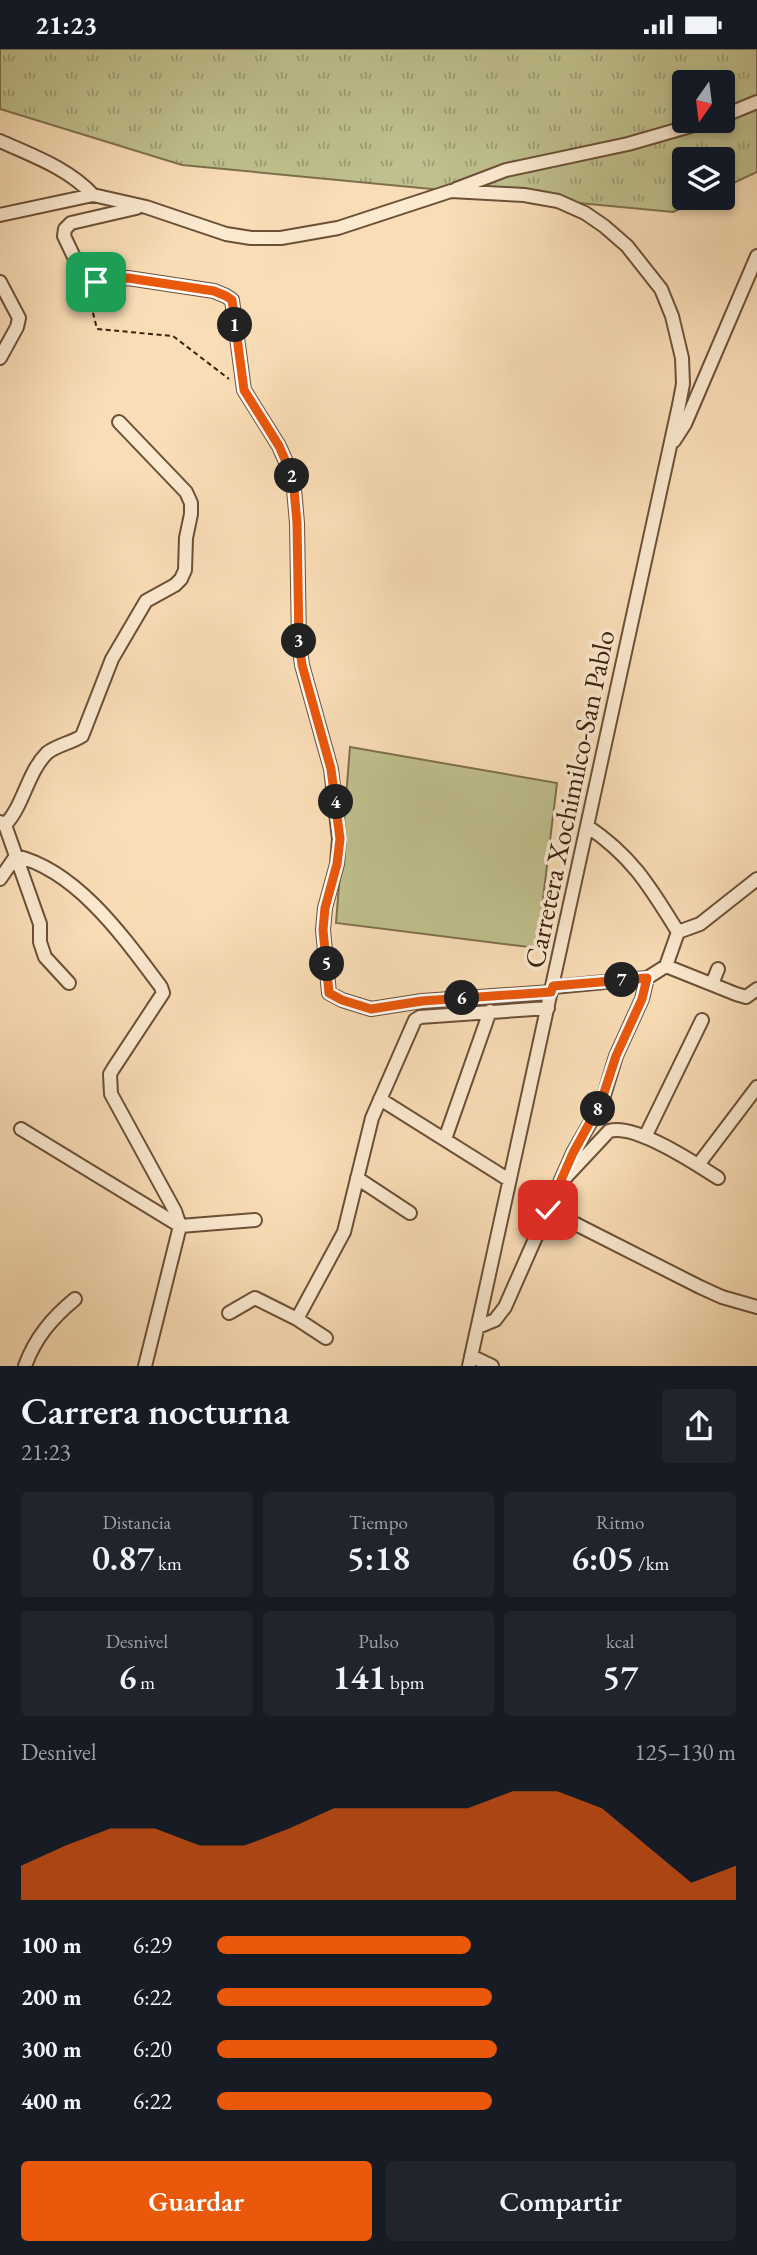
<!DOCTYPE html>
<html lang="es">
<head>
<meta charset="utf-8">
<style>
  :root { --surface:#171b24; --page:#20242c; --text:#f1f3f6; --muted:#9ea1a6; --accent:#ea580c }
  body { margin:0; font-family:"EB Garamond",serif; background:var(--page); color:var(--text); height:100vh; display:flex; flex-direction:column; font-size:26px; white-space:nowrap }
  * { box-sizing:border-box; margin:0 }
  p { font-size:23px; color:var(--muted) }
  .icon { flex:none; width:38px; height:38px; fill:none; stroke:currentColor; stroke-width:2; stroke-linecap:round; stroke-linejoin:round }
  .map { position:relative; height:1317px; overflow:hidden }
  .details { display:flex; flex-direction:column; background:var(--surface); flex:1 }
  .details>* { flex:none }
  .needle { width:46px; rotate:194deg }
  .fabs { position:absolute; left:672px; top:21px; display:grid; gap:14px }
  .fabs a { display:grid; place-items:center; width:63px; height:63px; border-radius:7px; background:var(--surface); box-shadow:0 4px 10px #0003; font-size:35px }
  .pin { position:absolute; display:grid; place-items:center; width:60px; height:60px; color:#fff; margin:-30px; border-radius:14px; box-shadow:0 4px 10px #0006 }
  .km { position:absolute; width:35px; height:35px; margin:-18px; border-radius:50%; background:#222; color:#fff; font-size:19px; line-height:35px; text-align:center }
  .round { display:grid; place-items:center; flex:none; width:74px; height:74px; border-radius:7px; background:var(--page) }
  .headline { display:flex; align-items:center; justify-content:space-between; height:119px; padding:0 21px }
  h1 { font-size:38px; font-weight:600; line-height:52px }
  .stats { display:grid; grid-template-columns:repeat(3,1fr); gap:10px; height:119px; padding:7px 21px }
  .stats div { display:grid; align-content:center; border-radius:7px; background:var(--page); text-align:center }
  .stats b { font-size:35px; font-weight:600 }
  .stats small { font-size:19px; font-weight:400 }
  .stats p { font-size:19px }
  .chart { height:196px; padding:14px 21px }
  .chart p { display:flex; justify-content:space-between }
  .chart svg { width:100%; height:126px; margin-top:7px; fill:var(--accent); opacity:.7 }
  .action { display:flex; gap:14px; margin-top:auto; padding:14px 21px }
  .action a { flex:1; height:80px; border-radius:7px; background:var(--accent); color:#fff; font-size:28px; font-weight:600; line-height:80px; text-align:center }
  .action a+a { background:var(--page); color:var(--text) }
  ul { padding:0 21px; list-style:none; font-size:23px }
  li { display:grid; grid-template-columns:112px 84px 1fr; align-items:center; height:52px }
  li i { height:18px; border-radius:9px; background:var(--accent) }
  .status { display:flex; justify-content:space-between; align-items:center; height:49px; padding:0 35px; background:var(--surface); direction:ltr }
  .status svg { height:19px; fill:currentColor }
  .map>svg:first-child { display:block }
</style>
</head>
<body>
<div class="status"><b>21:23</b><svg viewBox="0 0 49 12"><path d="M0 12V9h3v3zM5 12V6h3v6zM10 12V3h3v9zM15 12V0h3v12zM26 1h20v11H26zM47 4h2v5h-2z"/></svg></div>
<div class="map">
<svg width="757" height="1317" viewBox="0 0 757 1317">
  <defs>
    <pattern id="park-tufts" width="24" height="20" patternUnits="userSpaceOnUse" patternTransform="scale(1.75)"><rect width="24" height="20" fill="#bfc08d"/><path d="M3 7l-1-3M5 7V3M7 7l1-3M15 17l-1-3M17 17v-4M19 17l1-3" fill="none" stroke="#9c9c72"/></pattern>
  </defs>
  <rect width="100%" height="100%" fill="#f9ddb6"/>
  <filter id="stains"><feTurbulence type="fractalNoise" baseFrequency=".00286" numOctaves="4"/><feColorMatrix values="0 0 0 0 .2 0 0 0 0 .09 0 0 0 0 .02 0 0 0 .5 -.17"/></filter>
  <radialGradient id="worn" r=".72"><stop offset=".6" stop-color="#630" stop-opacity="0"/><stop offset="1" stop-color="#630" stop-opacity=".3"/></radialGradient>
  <!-- grass -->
  <path fill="#bfc08d" stroke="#7e704c" stroke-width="2" d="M350,698L557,734L537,899L336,874Z"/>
  <!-- park -->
  <path fill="url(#park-tufts)" stroke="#7e704c" stroke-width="2" fill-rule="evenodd" d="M0,0H757V123L723,139V110H684V149H703L673,163L182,116L0,60ZM684,33H723V72H684Z"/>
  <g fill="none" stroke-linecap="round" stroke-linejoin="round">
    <!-- minor casing -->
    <g stroke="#6c5036" stroke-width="16">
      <path id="minor" d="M723,67L757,53
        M0,92C33,107 68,119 93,146
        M456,140L506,121L628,95L708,72
        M136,159L71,174L65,180L64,187L84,229L89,235L128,229L214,242L226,247L232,251L244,341L279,397L293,429L297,474L299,594L302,616L331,720L339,790L337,815L325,859L323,881L329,944L342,951L371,960L422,952L551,943
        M0,166L93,146L146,158L226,185L251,189H281L338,179L451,142L524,146L558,152L585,164L604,177L627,197L661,240L672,267L682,309L683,335L679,356L469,1317
        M0,233L19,269L17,278L0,309
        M674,392L685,375L757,207
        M0,773L5,776L40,875V893L45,908L69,934
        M5,776C24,756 27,724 47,704C57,696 71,694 82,687L112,610L146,552L175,536L181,530L185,521L186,489L191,465V454L186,443L119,373
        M587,777C633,808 650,838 678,883
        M16,807C78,822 125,890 161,938L163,944L113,1020L110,1025L111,1045L175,1162L180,1177L145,1317
        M0,830L16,807
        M666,917L678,883L700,875L757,830
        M712,935L718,920
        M553,938L647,929L666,917L736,945L746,948L757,940
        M380,1050L509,1131
        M21,1080L180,1177L255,1171
        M645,1088L702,971
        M445,1090L490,962
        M698,1116L757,1038
        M566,1128L609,1082C635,1074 695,1114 718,1129
        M357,1129L410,1164
        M548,1161L700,1238L722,1248L757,1258
        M229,1264L255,1249L297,1270L326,1289
        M297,1270L344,1183L372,1069L415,971L420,968L548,959
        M478,1278L495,1271L505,1258L573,1104L602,1053L616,1007L642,950L647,929
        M471,1307L492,1317
        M25,1317C35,1289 52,1269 75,1250"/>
    </g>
    <!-- path -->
    <path stroke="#3d210c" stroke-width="2" stroke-dasharray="5 3.5" stroke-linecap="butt" d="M83,245L76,257L92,260L97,280L173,287L229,330"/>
    <!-- minor -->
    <use href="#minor" stroke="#fbe9d0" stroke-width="12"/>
  </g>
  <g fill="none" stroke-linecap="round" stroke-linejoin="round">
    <!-- route casing -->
    <g stroke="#fff" stroke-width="14">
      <path id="route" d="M96,233L128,229L214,242L226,247L232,251L244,341L279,397L293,429L297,474L299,594L302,616L331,720L340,790L337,815L325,859L323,881L329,944L342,951L371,960L422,952L551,943L553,937L647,929L642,950L616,1007L601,1053L573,1104L548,1161"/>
    </g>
    <!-- route -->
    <use href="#route" stroke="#ea580c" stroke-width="9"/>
  </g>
  <g text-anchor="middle" stroke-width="7" stroke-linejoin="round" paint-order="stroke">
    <!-- street labels -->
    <g font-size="28" fill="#3d210c" stroke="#fbe9d0">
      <text transform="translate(569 750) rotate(-78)" y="10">Carretera Xochimilco-San Pablo</text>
    </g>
  </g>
  <rect width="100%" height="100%" filter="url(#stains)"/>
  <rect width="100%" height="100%" fill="url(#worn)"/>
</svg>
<div class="fabs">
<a><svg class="needle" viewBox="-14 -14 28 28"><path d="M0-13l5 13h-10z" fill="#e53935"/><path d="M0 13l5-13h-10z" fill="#9ea1a6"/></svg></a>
<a><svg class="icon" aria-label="layers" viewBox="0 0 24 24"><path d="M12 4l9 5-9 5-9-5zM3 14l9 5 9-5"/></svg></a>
</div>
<div class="pin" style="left:96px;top:233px;background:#1e9e55"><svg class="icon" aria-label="arrive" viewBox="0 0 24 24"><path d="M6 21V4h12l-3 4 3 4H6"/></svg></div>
<div class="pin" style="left:548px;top:1161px;background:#d93025"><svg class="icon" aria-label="check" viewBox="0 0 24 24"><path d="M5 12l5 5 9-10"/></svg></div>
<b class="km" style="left:235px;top:276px">1</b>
<b class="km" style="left:292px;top:427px">2</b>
<b class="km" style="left:299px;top:592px">3</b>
<b class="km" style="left:336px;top:753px">4</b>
<b class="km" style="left:327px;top:915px">5</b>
<b class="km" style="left:462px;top:949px">6</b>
<b class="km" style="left:622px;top:931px">7</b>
<b class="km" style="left:598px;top:1060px">8</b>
</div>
<section class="details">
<div class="headline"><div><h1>Carrera nocturna</h1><p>21:23</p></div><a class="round"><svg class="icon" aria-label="share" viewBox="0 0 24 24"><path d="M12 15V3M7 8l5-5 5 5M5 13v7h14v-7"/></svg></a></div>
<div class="stats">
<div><p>Distancia</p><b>0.87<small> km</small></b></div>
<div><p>Tiempo</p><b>5:18</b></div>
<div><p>Ritmo</p><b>6:05<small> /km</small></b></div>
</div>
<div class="stats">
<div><p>Desnivel</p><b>6<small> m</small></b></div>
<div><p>Pulso</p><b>141<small> bpm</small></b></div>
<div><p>kcal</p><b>57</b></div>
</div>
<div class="chart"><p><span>Desnivel</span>125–130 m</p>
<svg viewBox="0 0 160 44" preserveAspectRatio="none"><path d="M0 44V32L10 25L20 19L30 19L40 25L50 25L60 19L70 12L80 12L90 12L100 12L110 6L120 6L130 12L140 25L150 38L160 32V44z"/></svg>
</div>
<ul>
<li><b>100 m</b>6:29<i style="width:49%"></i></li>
<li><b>200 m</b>6:22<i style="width:53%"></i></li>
<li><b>300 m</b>6:20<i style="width:54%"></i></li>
<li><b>400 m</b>6:22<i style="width:53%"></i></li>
</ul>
<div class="action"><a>Guardar</a><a>Compartir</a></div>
</section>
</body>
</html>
